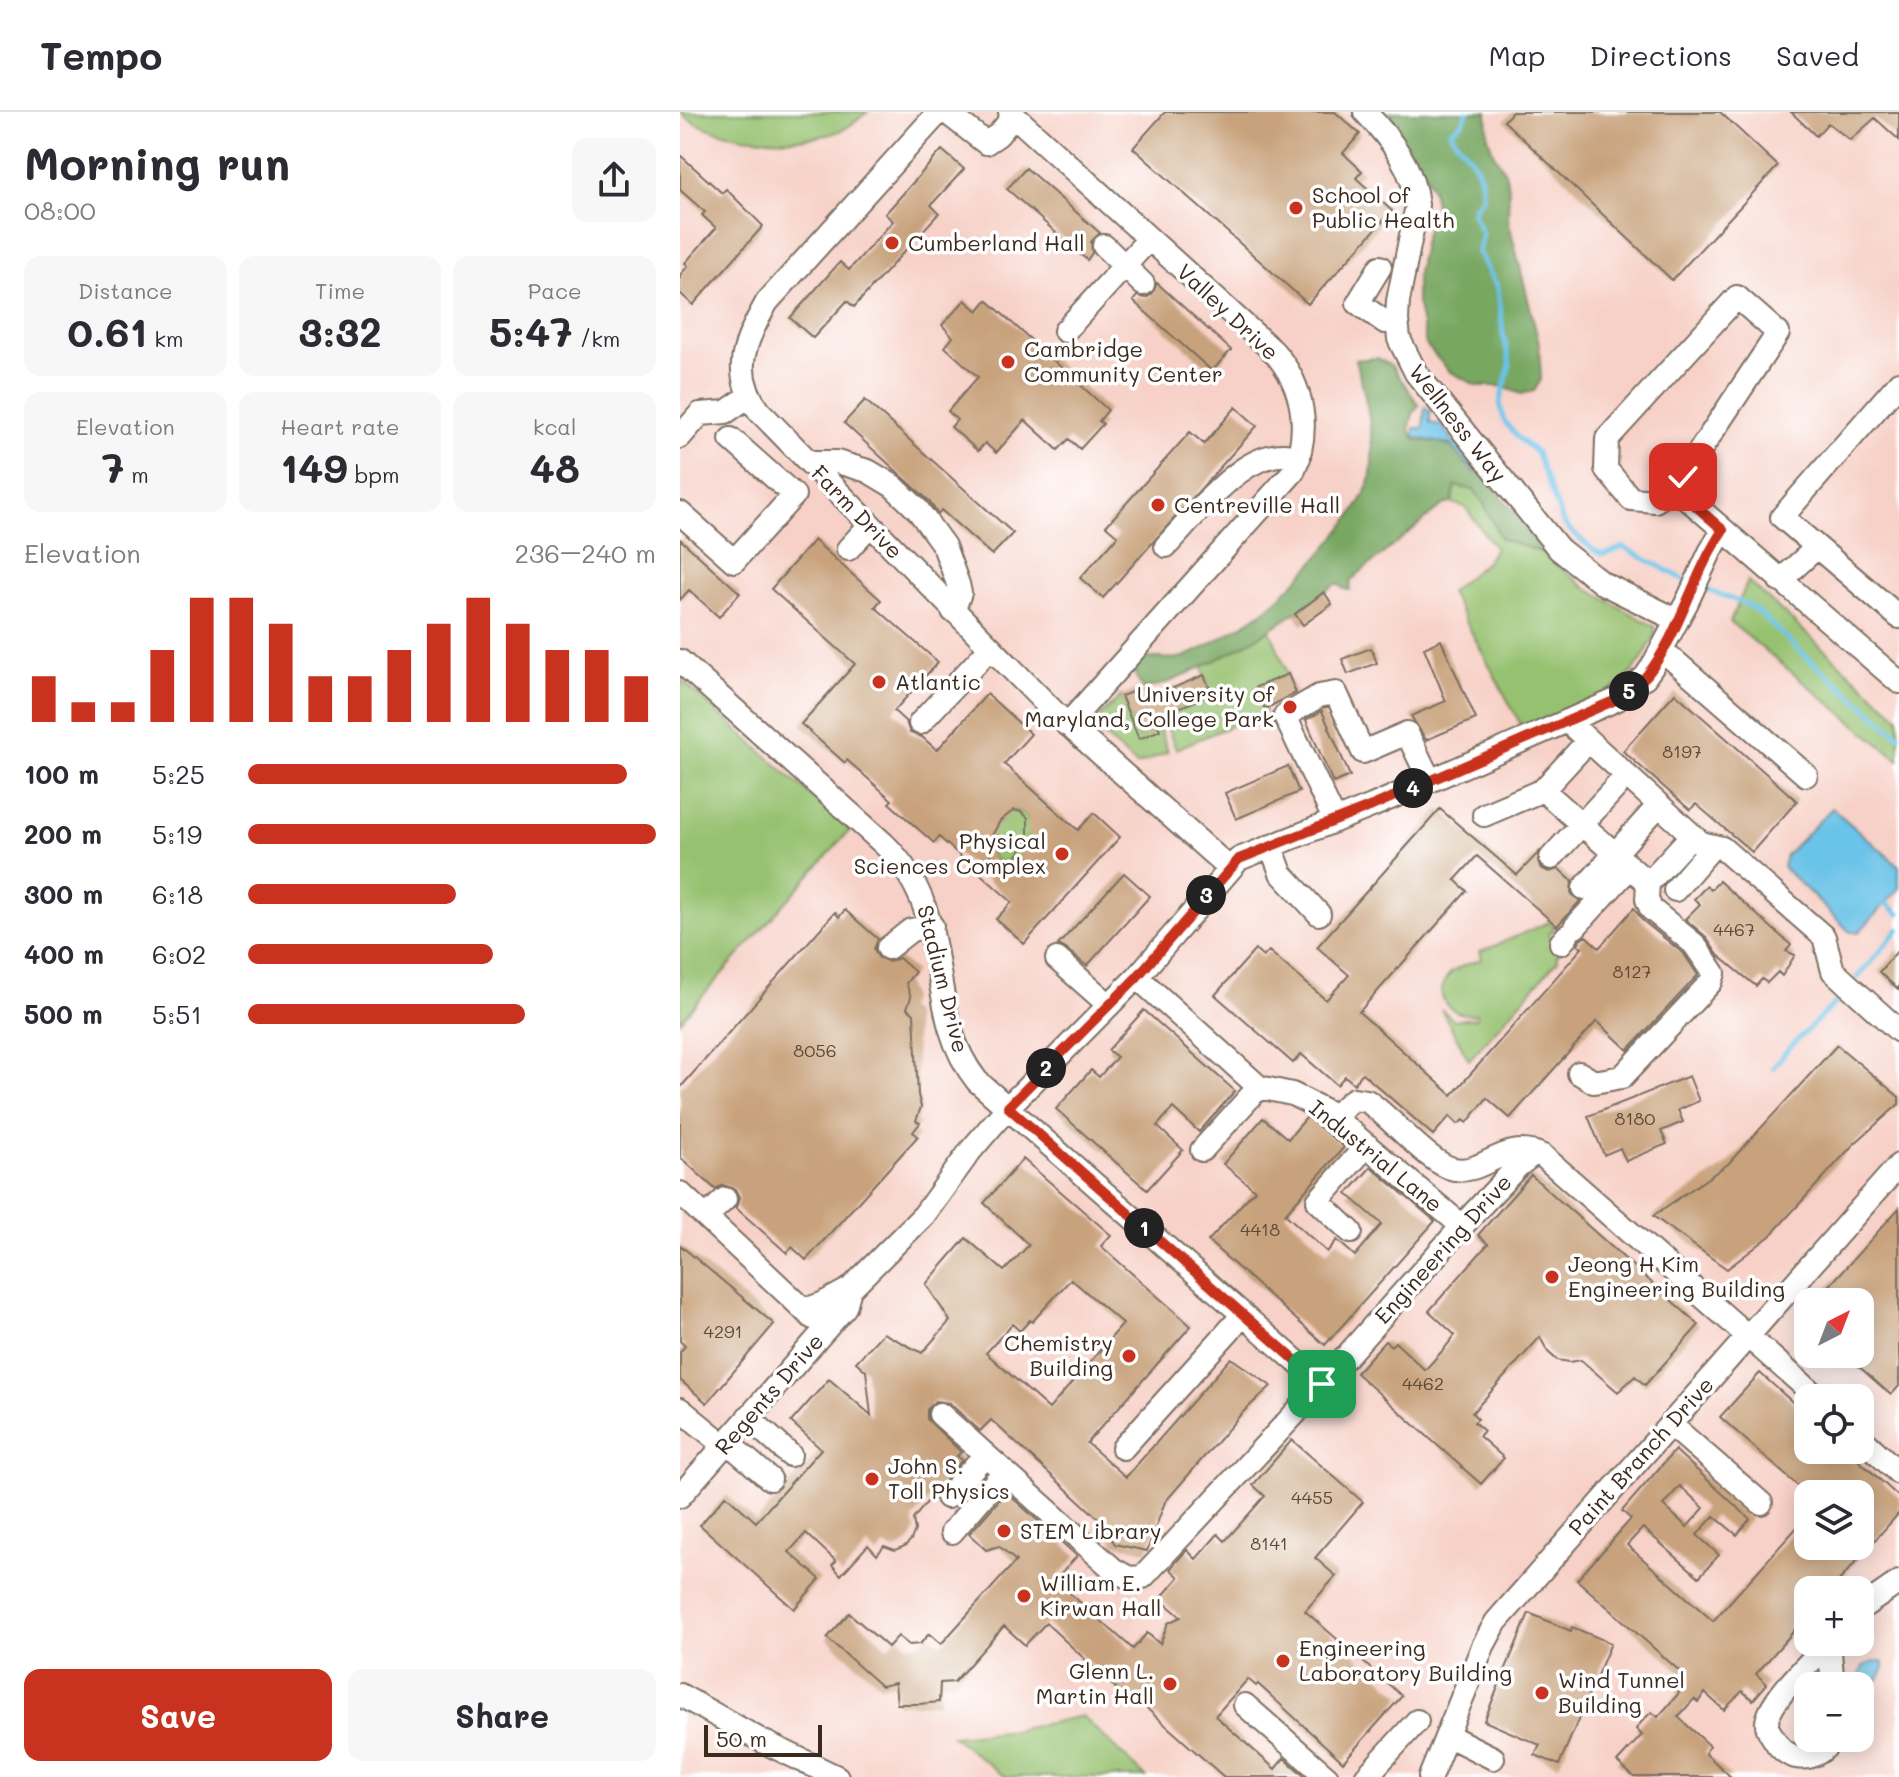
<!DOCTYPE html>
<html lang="en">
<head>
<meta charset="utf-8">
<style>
  :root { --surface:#fff; --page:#f7f7f7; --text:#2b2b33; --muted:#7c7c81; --line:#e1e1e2; --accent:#c8321e }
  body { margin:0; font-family:Mali,sans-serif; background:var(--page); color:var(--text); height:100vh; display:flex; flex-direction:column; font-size:30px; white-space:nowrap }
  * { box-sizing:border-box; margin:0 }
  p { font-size:26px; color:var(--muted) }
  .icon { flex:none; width:44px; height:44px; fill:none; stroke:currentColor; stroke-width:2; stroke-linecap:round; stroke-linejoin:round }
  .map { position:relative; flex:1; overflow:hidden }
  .sheet { display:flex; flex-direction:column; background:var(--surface); width:680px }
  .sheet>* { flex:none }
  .needle { width:52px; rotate:42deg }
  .tools { position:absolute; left:1114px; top:1176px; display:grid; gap:16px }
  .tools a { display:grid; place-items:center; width:80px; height:80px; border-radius:16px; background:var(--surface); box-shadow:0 4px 20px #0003; font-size:40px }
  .scale { position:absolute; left:24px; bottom:20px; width:118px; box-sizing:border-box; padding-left:8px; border:4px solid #3b2a1e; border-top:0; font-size:22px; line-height:28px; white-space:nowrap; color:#3b2a1e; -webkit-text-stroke:6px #fff; paint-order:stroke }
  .pin { position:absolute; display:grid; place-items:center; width:68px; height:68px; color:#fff; margin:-34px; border-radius:16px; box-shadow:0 4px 12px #0006 }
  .km { position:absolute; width:40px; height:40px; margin:-20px; border-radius:50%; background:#222; color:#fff; font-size:22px; line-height:40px; text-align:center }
  .round { display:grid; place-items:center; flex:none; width:84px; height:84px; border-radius:16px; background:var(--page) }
  .head { display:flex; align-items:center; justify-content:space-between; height:136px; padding:0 24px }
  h1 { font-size:44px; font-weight:700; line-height:60px }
  .figures { display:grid; grid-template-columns:repeat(3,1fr); gap:12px; height:136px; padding:8px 24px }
  .figures div { display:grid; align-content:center; border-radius:16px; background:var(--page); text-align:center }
  .figures b { font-size:40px; font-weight:700 }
  .figures small { font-size:22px; font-weight:400 }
  .figures p { font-size:22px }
  .chart { height:224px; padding:16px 24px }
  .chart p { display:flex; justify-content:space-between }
  .chart svg { width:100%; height:144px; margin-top:8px; stroke:var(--accent); stroke-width:6 }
  .action { display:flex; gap:16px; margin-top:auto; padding:16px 24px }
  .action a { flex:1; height:92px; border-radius:16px; background:var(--accent); color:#fff; font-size:32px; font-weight:700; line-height:92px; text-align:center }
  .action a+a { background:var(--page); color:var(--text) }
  ul { padding:0 24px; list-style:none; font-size:26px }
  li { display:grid; grid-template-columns:128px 96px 1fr; align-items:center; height:60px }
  li i { height:20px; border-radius:10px; background:var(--accent) }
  header { display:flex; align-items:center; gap:48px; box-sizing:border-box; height:112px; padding:0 40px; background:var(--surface); border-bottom:2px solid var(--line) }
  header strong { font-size:38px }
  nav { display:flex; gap:44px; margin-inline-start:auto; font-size:28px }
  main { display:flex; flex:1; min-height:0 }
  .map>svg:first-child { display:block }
</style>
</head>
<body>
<header>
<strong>Tempo</strong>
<nav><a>Map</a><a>Directions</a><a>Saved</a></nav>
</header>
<main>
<section class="sheet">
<div class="head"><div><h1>Morning run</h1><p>08:00</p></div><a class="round"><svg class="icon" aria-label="share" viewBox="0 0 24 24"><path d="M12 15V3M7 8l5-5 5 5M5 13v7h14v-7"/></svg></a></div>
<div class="figures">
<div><p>Distance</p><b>0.61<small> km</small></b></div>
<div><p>Time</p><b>3:32</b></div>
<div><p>Pace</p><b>5:47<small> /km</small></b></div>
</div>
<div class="figures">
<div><p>Elevation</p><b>7<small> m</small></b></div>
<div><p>Heart rate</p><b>149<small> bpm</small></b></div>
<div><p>kcal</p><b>48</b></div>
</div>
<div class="chart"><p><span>Elevation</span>236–240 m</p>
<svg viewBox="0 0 160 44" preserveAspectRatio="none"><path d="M5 44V30M15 44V38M25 44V38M35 44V22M45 44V6M55 44V6M65 44V14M75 44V30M85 44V30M95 44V22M105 44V14M115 44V6M125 44V14M135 44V22M145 44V22M155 44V30"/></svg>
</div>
<ul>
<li><b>100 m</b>5:25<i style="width:93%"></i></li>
<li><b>200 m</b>5:19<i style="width:100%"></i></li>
<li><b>300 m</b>6:18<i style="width:51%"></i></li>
<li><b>400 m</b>6:02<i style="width:60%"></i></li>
<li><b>500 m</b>5:51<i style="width:68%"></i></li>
</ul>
<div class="action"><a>Save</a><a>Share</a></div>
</section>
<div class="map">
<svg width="1219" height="1665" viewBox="0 0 1219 1665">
  <rect width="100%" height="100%" fill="#fff"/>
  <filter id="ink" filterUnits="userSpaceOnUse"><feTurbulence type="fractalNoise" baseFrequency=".0125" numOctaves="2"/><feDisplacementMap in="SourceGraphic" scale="16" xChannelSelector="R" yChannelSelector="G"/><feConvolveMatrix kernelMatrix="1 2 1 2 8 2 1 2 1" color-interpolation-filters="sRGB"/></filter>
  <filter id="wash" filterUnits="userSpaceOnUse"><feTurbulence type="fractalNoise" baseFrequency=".006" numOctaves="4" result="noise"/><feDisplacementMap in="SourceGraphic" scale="32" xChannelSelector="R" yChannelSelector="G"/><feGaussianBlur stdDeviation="1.8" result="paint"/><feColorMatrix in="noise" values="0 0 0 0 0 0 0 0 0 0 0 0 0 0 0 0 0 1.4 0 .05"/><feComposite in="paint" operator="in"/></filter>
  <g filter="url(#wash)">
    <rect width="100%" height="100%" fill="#f8eedf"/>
    <!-- built -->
    <path fill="#f7d1c7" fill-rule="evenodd" d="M0,0H1219V1665H0ZM1128,1190H1180V1242H1128ZM1128,1286H1180V1338H1128ZM1128,1382H1180V1434H1128ZM1128,1478H1180V1530H1128ZM1128,1574H1180V1626H1128Z"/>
    <!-- green -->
    <path fill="#96c16f" stroke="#687646" stroke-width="2" d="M0,0H188C179,6 171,14 162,18C124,35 31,30 0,0Z
      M775,373L794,378L803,390L821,427L861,440L906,476L975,515C976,524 971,530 967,538C944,586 889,599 843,617L770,480L807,449L815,436L785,395L772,391Z
      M1068,469L1219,605V648L1050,510Z
      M590,518L608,562L576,576L585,597L583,608H565L496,637L482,603L531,582L522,555Z
      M0,567L170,718L0,909Z
      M441,584L459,626L480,618L488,640L457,653L414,615V610Z
      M334,698L342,700L348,706C353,726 341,751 319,751C298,736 315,707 334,698Z
      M869,810L875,816L868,823L884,836L876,844L878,848L789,948L761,897L774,908L797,906L796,902C773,906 750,886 768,864C775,855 791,851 802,847L800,840Z
      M402,1604L466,1665H325L272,1624L336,1618Z"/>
    <!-- forest -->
    <path fill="#78a762" stroke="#5a6840" stroke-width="2" d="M710,0H807L808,25L813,40L825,60L829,77L828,107L859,231L861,268L854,279L841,282L820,274H797L769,259L746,233L736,185L737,161L744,126L755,93L752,77L746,63L718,22Z
      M697,246L711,253L739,293L733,301L729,318L736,328L758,330L772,335L793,360L805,364L850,420L861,440L821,427L803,390L794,378L775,374L772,391L763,393L677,463L671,469L670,478L664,477L657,471C611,505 566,535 515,558C499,566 481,575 463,576L456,566V551C474,541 485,550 503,545C518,541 574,507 587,496C613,476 684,399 690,368C697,333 686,281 675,248Z"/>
    <!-- water -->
    <path fill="#6bc3e8" stroke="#537683" stroke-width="2" d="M745,295L750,299V311L761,313L797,358L794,360L771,333L734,325V316H743Z
      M1152,696L1219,754V777L1179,820H1170L1103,755L1106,743Z
      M1201,1549L1204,1551V1556L1184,1595H1180V1574H1176C1180,1556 1182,1551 1201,1549Z"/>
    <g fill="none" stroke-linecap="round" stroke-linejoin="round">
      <!-- stream -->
      <path stroke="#6bc3e8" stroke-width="5" d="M787,0L783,10L771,19C774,29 780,32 786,40C799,55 803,66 802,86L794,95L793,102L802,121L798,140L818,176L823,222L830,252L820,291L824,309L838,326L856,340L883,410L892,420L915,439L922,442H927L943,435L1005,468
        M1025,477L1068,493L1082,504L1132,550L1219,623
        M1206,791L1219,802
        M1177,866L1219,817
        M1093,956L1107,938L1160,886"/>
    </g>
    <g id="blocks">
      <!-- building -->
      <path fill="#c8a27c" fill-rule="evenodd" d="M485,0H655L680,22L663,41L682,59L676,66L712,99L628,192L453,36Z
        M832,0H1040L1098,54L992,168L824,9Z
        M1111,0H1219V28L1195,6L1170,28L1148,11L1136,24Z
        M262,38L284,57L251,93L259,101L174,195L167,189L133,226L110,206L160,150L169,158L213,109L205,102Z
        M0,43L42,81L46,77L83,114L13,193L0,181V163L8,154L5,151L36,116L22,103L25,100L0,78Z
        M346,56L420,121L411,130L412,141L407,148L327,77Z
        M477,171L551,238L532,259L453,189L457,184L466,186L472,182Z
        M285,188L298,199L307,188L428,298L419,309L423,312L400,337L389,327L378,338L345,308L316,341L305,331L298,339L271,315L277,308L268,299L298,265L265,235L273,225L262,213Z
        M185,288L333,421L312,443L261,398L258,402L248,388L164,311Z
        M556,295L577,314L423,486L400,466L438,424L426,414L510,320L524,332Z
        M0,427L60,481L39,505L9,478L0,488Z
        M134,428L201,488L195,495L258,550L214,599L226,610L230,621L242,625L257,638L307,582L351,622L324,652L398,718L414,701L440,725L344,832L316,807L332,790L259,725L254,731L209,691L212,688L167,648L165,651L121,612L175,552L91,477ZM334,698L342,700L348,706V727L335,747L327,751H316L310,741L309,729L320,709Z
        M644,480L652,492L623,513L615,502Z
        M761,528L796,607L746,628L731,604L766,589L744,536Z
        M691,536L697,551L668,562L662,547Z
        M608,562L616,581L585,597L576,575Z
        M524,563L532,582L475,606L480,618L459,627L441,584L463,576L467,587Z
        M995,581L1117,689L1072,740L1016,692L1010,698L943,639Z
        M642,599L670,664L653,671L626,608Z
        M608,654L619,680L556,707L545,681Z
        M760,697L837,763L859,740L858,749L861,756L869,760L879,757L892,769L891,781L900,789L877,814L797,744L775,768L787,779L679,900L772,983L902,836L898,833L900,828L906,824L919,836L954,796L962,808L1004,842L1018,863L948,938L917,909L830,1006L807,986L787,1011L784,1008L778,1012L770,1004L753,1023L682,961L674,972L665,964L657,973L621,942L613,951L535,883L575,838L583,845L589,839L646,888L669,863L637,835Z
        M444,761L470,784L407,854L386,837L378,833Z
        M1039,769L1111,833L1106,839L1115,843L1102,864L1098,860L1087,871L1082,867L1076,874L1038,843L1025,824L1005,807L1020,792L1014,787L1020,781L1026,774L1031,778Z
        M165,798L198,827L194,837L198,845L209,850L219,846L235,860L226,871L231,885L227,896L234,902L238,983L241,995L236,1009L240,1011L233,1020L238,1024L126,1148L112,1135L107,1141L56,1096L59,1085L55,1077L43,1073L35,1077L0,1045V976L155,800L159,805Z
        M1219,837V878L1199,860Z
        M464,898L555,979L519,1020L493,996L477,1014L503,1038L467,1078L376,997L411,958L419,965L437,945L428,938Z
        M1157,933L1219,985V992L1174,1032L1090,1124L1047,1157L973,1104L1048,1052Z
        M1009,964L1019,989L998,998L1003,1010L981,1019L987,1032L946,1049L940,1036L924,1043L908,1004Z
        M627,1005L664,1035L605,1102L647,1140L657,1128L675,1144L702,1112L667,1082L691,1055L755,1109L645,1233L528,1129L575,1078L543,1052L583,1006L608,1027Z
        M343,1047L431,1123L421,1134L511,1214L407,1331L446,1365L551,1246L591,1274L562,1301L485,1390L467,1439L435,1432L419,1407L311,1308L300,1319L269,1291L255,1289L247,1298V1307L281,1340L277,1344L282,1348L233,1407L235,1418L231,1428L225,1434L215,1438L204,1434L197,1443L188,1433L161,1463L152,1453L156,1449L126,1421L109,1440L140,1467L114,1497L20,1413L46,1383L76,1410L141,1337L111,1310L149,1267L191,1303L186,1259L176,1250L203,1221L242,1241L270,1209L246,1172L286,1126L324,1159L349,1133L304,1091ZM391,1167L443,1212L369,1297L306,1241L332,1212L340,1219L350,1208L352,1210Z
        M851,1063L1019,1213L965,1273L955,1264L938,1280L901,1248L890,1250L877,1248L868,1240L860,1225L792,1301L798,1307L794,1310L804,1319L799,1324L824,1346L801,1372L676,1261L705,1229L711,1234L715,1230L745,1258L764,1237L775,1223L749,1199L808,1132L798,1123Z
        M1219,1096V1274L1211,1283L1165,1242H1180V1190H1135Z
        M0,1133L94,1212L27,1291L0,1268V1240L5,1234L0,1229Z
        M1080,1261L1128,1304V1338H1167L1219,1385V1401L1151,1478H1128V1503L1076,1562L1087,1572L1073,1588L1062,1579L1044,1598L1025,1581L1018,1590L1014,1587L998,1605L1030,1634L1025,1641L1051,1665H954L937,1650L962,1623L956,1617L963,1608L972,1600L978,1605L999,1581L991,1573L1002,1562L1004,1563L897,1468L951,1407L942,1399L995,1338L1070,1407L1057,1423L1034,1404L1017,1423L1039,1443L1019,1465L963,1416L947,1433L1033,1509L1128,1403V1434H1180V1382H1127L1040,1305ZM1000,1374L1024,1396L1007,1415L983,1393Z
        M612,1328L683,1390L635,1446L656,1464L625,1499L722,1584L663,1650L578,1572L576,1574L568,1567L535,1604L595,1657L604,1646L626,1665H544L455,1586L451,1590L366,1511L345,1533L324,1514L274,1570L260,1571L259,1590L239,1592H217L215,1571L201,1574L147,1526L169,1501L208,1535L218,1524L229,1533L240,1532L249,1522L261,1532L336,1449L319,1434L306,1438L289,1422L326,1380L397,1444L375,1468L453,1537L467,1521L480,1532L488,1511L501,1505L480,1487L499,1465L490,1457L507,1438L516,1447L538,1422L545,1429L585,1384L573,1373Z
        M849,1501L891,1519L892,1515L931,1531L879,1653L855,1643L860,1633L804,1609Z"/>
    </g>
  </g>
  <g filter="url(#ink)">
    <use href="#blocks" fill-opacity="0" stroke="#7d6f62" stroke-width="2"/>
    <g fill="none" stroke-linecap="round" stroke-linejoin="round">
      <!-- minor casing -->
      <g stroke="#7d6f62" stroke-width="26">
        <path id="minor" d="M259,0L87,190C65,230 49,260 80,300L376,602L549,756
          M266,0L306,31L318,23L334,4
          M330,0L594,240C624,274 631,318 613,360L387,613
          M685,0C710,26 734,56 737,93L718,189L717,208L719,227L736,261L879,437L922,471L997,508
          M424,134L463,172
          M700,155L678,191L705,210L717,208
          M385,219L469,127
          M1219,271L1102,405L1219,505
          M0,325L20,302L46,300L69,284
          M129,350H157L188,359L213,374L238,398L264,434L278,472L280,481L273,499
          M995,376L1098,221L1057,185L927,327L926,357L951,387L975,389L995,376L1219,570
          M0,401L54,449L114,383L51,327
          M486,434C517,403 569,327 619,346
          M168,437L190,413
          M1100,469L1137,435
          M982,538L1126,663
          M0,549L204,732C280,806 240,897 297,969L642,1272
          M888,610L1021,731L1042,736L1144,825L1153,859L1219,919
          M240,611L310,536
          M863,678L968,771L1012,723
          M804,703L863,678L908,629
          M655,709L605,604L639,584L656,581L683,640L727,621L750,669
          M591,734L601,761L639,802
          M871,746L946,664
          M904,776L979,693
          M995,778L1033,734
          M895,815L950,755
          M881,831L887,824
          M208,836L231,818L252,814
          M377,847L429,893
          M457,865L579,975L612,982L646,999L782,1114
          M899,961L914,970L942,965L1031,870L1034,861L1014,832L971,797L967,787L968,771
          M654,1004L674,987L687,989C710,1004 750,1053 774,1057C806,1063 823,1026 863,1044L1138,1286
          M522,1038L579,975
          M0,1081L133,1206
          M26,1105L45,1087
          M671,1120L638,1089L687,1033
          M124,1198L142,1192L170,1177L244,1103L291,1038L328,995L457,865L559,747L692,694L938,587L965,565L972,555L1007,490L1030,440L1043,418
          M0,1297L44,1333
          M260,1302L433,1457L449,1466L463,1465L623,1293L793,1102L838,1054L855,1041
          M68,1305L110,1343
          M990,1312L1081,1391
          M1180,1325L1219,1361
          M47,1330L90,1367
          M443,1336L563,1203
          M0,1384L165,1195L170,1177
          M267,1385L305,1343
          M272,1420L324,1360
          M1180,1497L1219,1470
          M1149,1530C1133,1548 1090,1587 1087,1610C1086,1616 1091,1622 1094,1627C1109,1653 1137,1651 1153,1626
          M1149,1530L1153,1574
          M0,1583L84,1630L157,1665
          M565,1593L647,1665
          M767,1623L813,1646
          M686,1665L737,1609
          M750,1665L803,1534L816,1510L1219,1053"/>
      </g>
      <!-- minor -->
      <use href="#minor" stroke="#fff" stroke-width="22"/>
    </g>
  </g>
  <g fill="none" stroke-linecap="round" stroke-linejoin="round" filter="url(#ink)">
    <!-- route casing -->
    <g stroke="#fff" stroke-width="16">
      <path id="route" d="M642,1272L328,995L457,865L559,747L692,694L938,587C948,580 959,572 967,563C1000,522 1013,462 1043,418L995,376L1003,365"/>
    </g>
    <!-- route -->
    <use href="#route" stroke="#c8321e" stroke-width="10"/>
  </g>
  <!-- markers -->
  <g fill="#c8321e" stroke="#fff" stroke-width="3">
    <circle cx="616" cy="96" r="8"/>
    <circle cx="212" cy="131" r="8"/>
    <circle cx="328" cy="250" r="8"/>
    <circle cx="478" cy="393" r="8"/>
    <circle cx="199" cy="570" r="8"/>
    <circle cx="610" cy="595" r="8"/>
    <circle cx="382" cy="742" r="8"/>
    <circle cx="872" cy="1165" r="8"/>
    <circle cx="449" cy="1244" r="8"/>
    <circle cx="192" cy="1367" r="8"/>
    <circle cx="324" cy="1419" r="8"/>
    <circle cx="344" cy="1484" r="8"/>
    <circle cx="603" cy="1549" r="8"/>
    <circle cx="490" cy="1572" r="8"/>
    <circle cx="862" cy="1581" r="8"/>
  </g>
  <g text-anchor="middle" stroke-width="7" stroke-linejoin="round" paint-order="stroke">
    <!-- number labels -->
    <g font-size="18" fill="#5e4836">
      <text x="1002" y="646">8197</text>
      <text x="1054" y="824">4467</text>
      <text x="952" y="866">8127</text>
      <text x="135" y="945">8056</text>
      <text x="955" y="1013">8180</text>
      <text x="580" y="1124">4418</text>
      <text x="43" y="1226">4291</text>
      <text x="743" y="1278">4462</text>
      <text x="632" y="1392">4455</text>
      <text x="589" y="1438">8141</text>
    </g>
    <!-- poi labels -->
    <g font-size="22" fill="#3b2a1e" stroke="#fff" text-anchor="start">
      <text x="632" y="91">School of<tspan x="632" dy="25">Public Health</tspan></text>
      <text x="228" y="139">Cumberland Hall</text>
      <text x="344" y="245">Cambridge<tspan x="344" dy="25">Community Center</tspan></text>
      <text x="494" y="401">Centreville Hall</text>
      <text x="215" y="578">Atlantic</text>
      <text x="594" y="590" text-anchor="end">University of<tspan x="594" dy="25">Maryland, College Park</tspan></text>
      <text x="366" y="737" text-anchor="end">Physical<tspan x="366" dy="25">Sciences Complex</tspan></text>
      <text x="888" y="1160">Jeong H Kim<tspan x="888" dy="25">Engineering Building</tspan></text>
      <text x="433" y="1239" text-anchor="end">Chemistry<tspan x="433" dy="25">Building</tspan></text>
      <text x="208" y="1362">John S.<tspan x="208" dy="25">Toll Physics</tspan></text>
      <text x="340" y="1427">STEM Library</text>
      <text x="360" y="1479">William E.<tspan x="360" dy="25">Kirwan Hall</tspan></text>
      <text x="619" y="1544">Engineering<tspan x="619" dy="25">Laboratory Building</tspan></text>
      <text x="474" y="1567" text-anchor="end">Glenn L.<tspan x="474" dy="25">Martin Hall</tspan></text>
      <text x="878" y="1576">Wind Tunnel<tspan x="878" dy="25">Building</tspan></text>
    </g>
    <!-- street labels -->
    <g font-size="22" fill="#3b2a1e" stroke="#fff">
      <text transform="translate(548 200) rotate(43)" y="8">Valley Drive</text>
      <text transform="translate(778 311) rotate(52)" y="8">Wellness Way</text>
      <text transform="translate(177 400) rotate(46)" y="8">Farm Drive</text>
      <text transform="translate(263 867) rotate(76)" y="8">Stadium Drive</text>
      <text transform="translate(696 1044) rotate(39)" y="8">Industrial Lane</text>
      <text transform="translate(763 1137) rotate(-48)" y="8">Engineering Drive</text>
      <text transform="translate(89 1282) rotate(-49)" y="8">Regents Drive</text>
      <text transform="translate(961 1344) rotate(-48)" y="8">Paint Branch Drive</text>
    </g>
  </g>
</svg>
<div class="tools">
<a><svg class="needle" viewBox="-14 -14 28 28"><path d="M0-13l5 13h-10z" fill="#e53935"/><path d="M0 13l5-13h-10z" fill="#7c7c81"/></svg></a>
<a><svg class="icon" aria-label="locate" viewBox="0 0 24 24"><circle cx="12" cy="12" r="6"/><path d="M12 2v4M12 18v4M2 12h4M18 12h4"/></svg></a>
<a><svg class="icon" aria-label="layers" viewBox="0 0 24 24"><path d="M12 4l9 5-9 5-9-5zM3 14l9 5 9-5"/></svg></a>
<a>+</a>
<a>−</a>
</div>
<div class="scale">50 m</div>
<div class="pin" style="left:642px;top:1272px;background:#1e9e55"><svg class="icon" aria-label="arrive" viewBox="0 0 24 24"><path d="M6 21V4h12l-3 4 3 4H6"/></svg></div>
<div class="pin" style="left:1003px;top:365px;background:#d93025"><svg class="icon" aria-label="check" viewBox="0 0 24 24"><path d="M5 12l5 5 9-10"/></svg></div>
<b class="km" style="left:464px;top:1116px">1</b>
<b class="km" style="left:366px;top:956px">2</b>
<b class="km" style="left:526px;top:783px">3</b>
<b class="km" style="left:733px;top:676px">4</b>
<b class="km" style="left:949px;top:579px">5</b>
</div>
</main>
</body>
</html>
